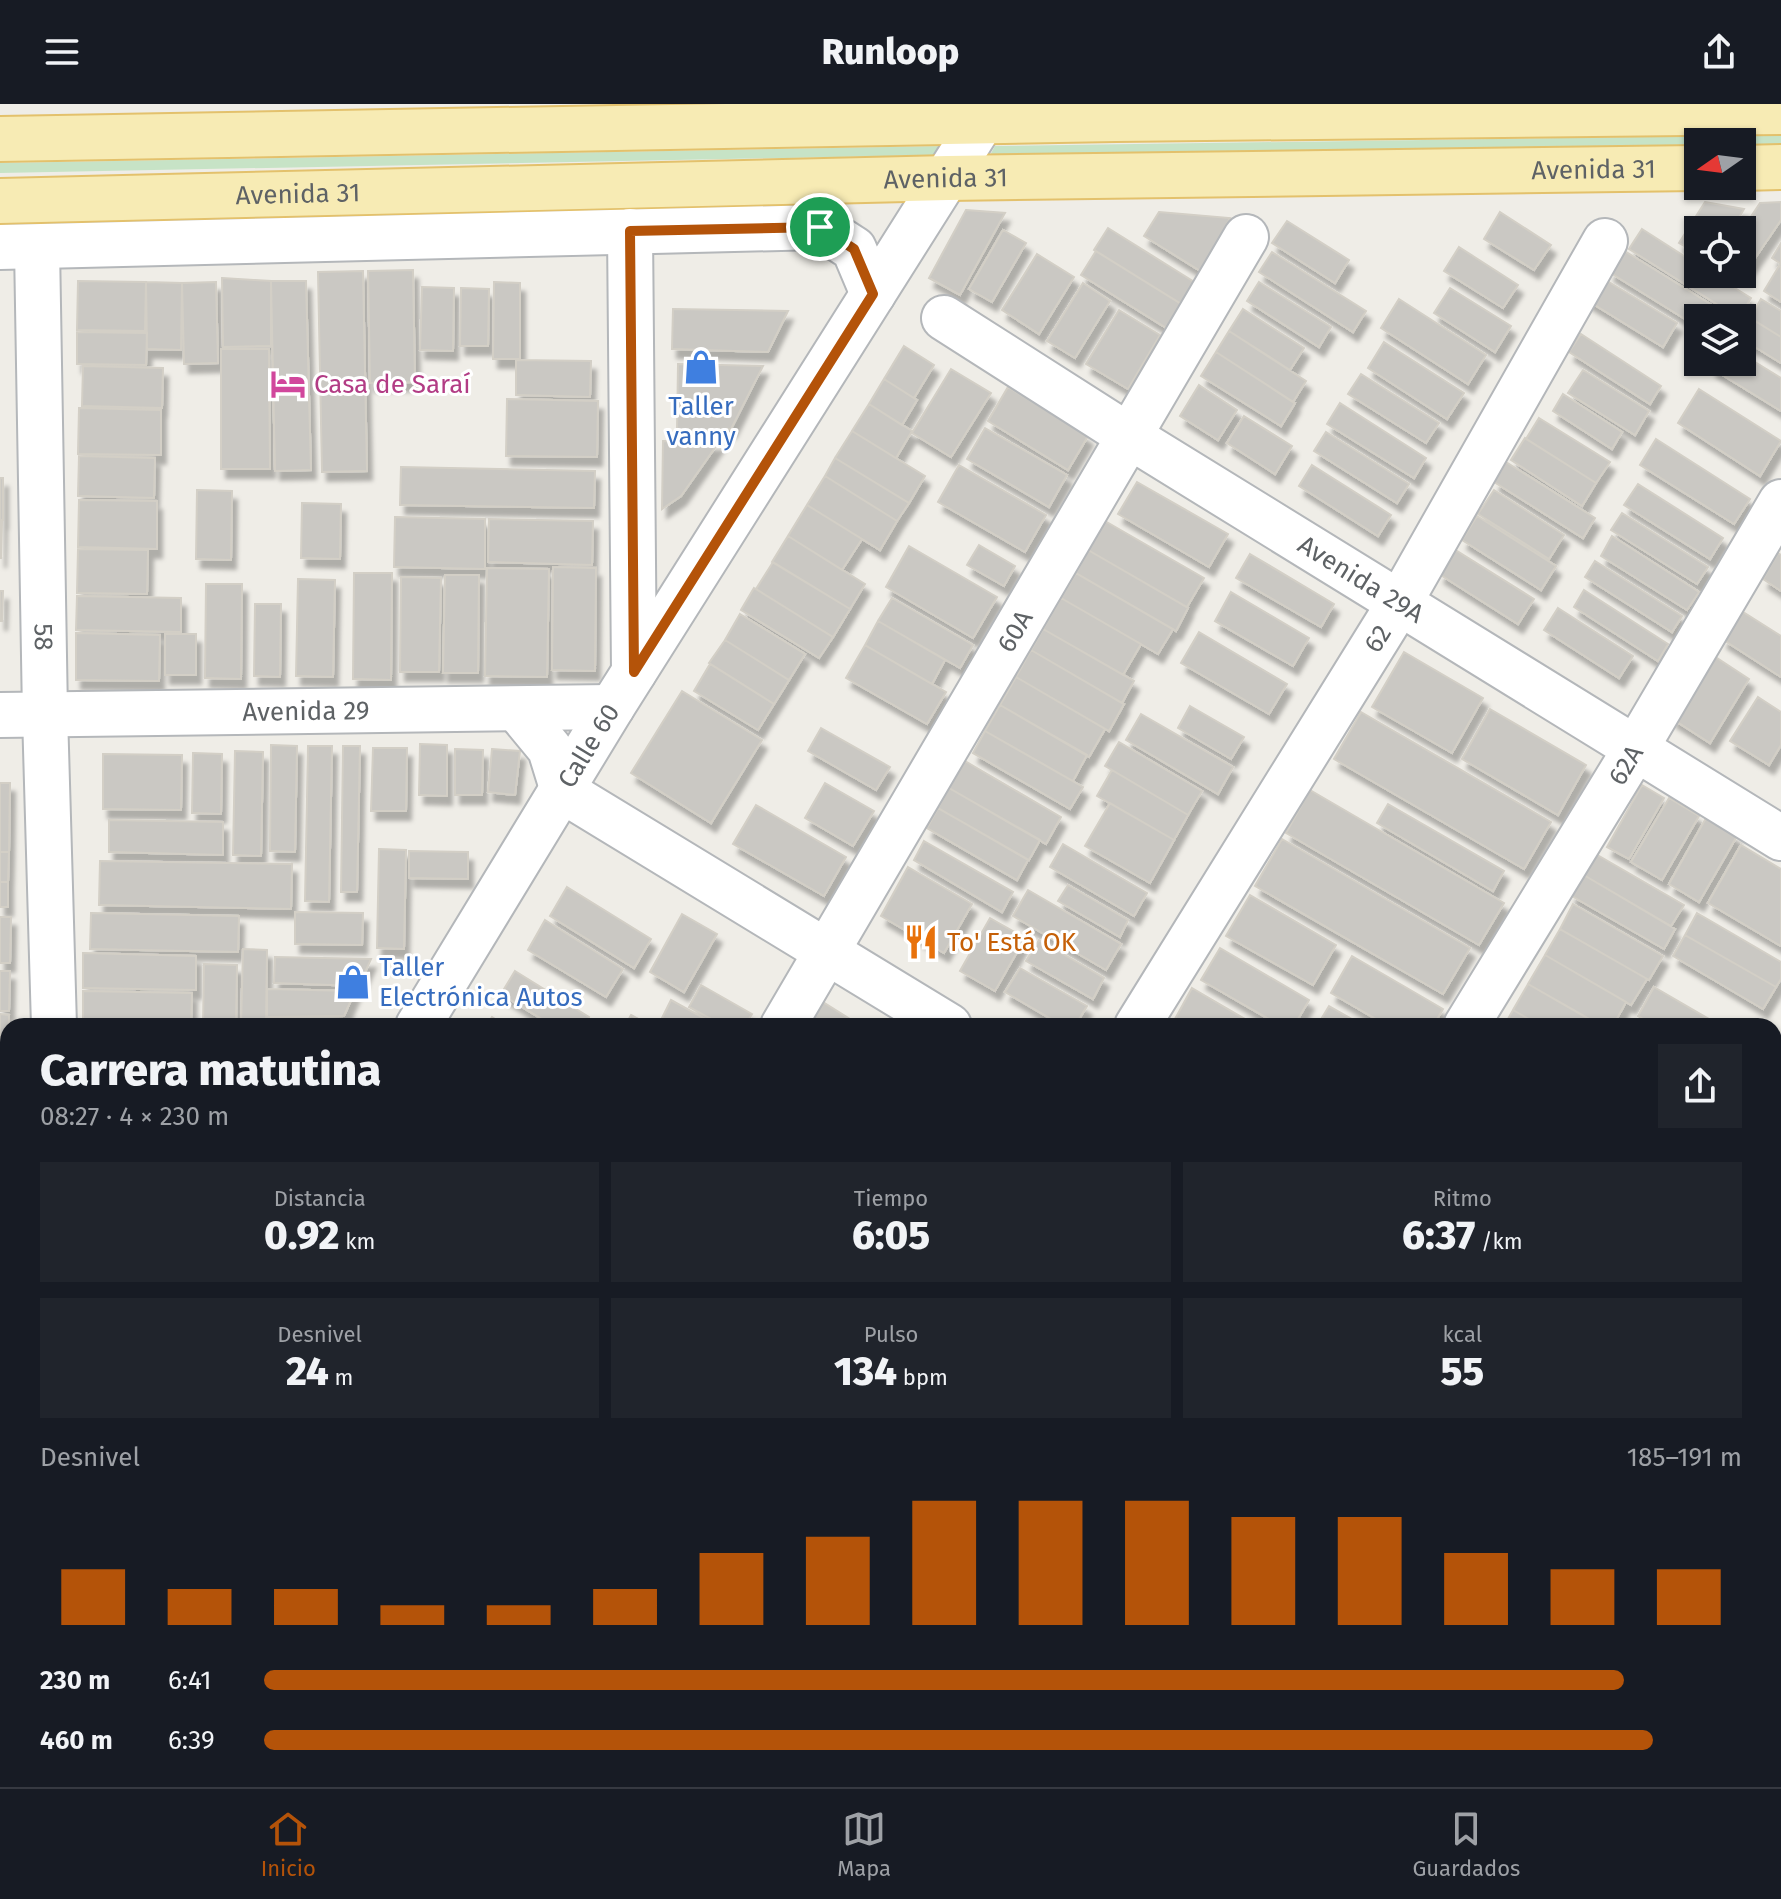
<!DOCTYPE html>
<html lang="es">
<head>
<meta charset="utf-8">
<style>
  :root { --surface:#171b24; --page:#20242c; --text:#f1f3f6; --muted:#9ea1a6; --line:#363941; --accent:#b45309 }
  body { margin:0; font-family:"Fira Sans",sans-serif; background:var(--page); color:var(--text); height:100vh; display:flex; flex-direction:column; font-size:30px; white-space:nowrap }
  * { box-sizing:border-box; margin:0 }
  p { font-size:26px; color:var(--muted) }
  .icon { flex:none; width:44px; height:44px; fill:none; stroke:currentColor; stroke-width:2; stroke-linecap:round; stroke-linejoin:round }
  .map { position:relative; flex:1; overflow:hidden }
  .sheet { position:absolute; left:0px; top:914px; width:1782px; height:770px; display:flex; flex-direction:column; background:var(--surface); border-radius:24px 24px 0 0; box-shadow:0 2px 6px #0004 }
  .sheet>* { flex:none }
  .needle { width:52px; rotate:256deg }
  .fabs { position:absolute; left:1684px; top:24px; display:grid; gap:16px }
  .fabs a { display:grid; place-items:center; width:72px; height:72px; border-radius:0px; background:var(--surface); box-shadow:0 2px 6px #0004; font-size:40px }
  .pin { position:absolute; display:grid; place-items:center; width:68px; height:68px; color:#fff; margin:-34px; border:4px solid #fff; border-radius:50%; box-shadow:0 2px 8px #0007 }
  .round { display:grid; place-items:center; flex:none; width:84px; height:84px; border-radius:0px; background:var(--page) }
  .overview { display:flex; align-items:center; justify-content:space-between; height:136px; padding:0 40px }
  h1 { font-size:44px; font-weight:800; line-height:60px }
  .figures { display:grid; grid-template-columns:repeat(3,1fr); gap:12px; height:136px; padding:8px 40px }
  .figures div { display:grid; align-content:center; border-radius:0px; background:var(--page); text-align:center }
  .figures b { font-size:40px; font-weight:800 }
  .figures small { font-size:22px; font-weight:400 }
  .figures p { font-size:22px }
  .chart { height:224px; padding:16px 40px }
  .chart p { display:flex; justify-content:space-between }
  .chart svg { width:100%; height:144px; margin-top:8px; stroke:var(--accent); stroke-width:6 }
  ul { padding:0 40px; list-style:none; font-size:26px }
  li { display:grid; grid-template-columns:128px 96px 1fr; align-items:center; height:60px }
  li i { height:20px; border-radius:10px; background:var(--accent) }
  header { display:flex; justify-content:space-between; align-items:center; height:104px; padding:0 40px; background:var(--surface); font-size:36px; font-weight:800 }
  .menu { display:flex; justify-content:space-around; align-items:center; height:112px; border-top:2px solid var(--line); background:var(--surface); font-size:22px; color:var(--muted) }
  .menu a { display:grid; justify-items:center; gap:4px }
  .menu .current { color:var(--accent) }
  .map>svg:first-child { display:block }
</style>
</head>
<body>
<header><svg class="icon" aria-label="menu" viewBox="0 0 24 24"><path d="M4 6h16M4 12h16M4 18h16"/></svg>Runloop<svg class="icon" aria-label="share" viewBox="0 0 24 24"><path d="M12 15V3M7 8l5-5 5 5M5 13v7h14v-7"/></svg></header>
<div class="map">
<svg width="1781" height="1683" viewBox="0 0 1781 1683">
  <defs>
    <filter id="shadow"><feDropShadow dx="5" dy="9" stdDeviation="2" flood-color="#0004"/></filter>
  </defs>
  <rect width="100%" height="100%" fill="#efede7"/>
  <!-- education -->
  <path fill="#dedcd5" d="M1382,1676H1648L1644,1683H1378Z"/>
  <!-- green -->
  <path fill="#c7e3c6" d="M1781,31V41L1742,42V38H1698V42L990,51L995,42Z
    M944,42L939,51L0,69V59Z"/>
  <!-- building -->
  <path fill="#cac8c3" stroke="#d3cfc6" stroke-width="2" filter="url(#shadow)" d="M1705,98L1744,105L1732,126H1698V150L1679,139Z
    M1781,98V116L1749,163L1742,159V126L1760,99Z
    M966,106L1005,109L960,191L929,174Z
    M1159,108L1230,114L1202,168L1144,132Z
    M1500,108L1551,141L1534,166L1484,135Z
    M1287,117L1349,156L1335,179L1272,139Z
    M1108,124L1196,179L1183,201L1094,146Z
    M1642,125L1698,161V170H1712L1751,194L1739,214L1629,145Z
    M1003,126L1026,139L992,198L969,185Z
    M1781,139V160L1772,154Z
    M1459,143L1518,181L1503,204L1444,167Z
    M1623,146L1728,211L1726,214H1698V223L1609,168Z
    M1096,147L1183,201L1168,225L1081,171Z
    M1272,148L1366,207L1353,228L1259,168Z
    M1037,150L1074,173L1039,230L1002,206Z
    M1779,162L1781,163V198L1764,187Z
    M413,166L415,278L370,279L368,167Z
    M363,167L367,367L322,368L318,168Z
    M1599,172L1677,219L1663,243L1585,195Z
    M222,174L271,177V242L223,243Z
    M78,177L146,178L145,227L77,226Z
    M271,177H306L311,366L275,367Z
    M146,178L182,179L181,246L147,245Z
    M216,178L218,259L184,260L182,179Z
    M494,178L520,179V255H493Z
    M1259,178L1331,223L1319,243L1247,197Z
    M1083,179L1110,197L1075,254L1047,237Z
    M422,183L454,184L453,247L420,246Z
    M461,184L489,185L488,242H460Z
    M1450,184L1511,222L1495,248L1434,209Z
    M1399,195L1486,251L1468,280L1381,224Z
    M1761,195L1781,207V233L1750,214Z
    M673,205L788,207L768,248L672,245Z
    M1243,205L1304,244L1290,266L1229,227Z
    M1119,206L1160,231L1128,285L1086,260Z
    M1749,213L1781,233V259L1742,235V224Z
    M1229,227L1306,277L1293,298L1216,248Z
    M77,228L147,229L146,261L77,260Z
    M1581,230L1661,282L1650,300L1569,248Z
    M1384,238L1464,289L1447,315L1368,264Z
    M904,242L934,261L914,294L884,275Z
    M221,245H269L270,365H221Z
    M1216,248L1295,299L1281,322L1201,272Z
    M1742,250L1781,274V307L1711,264L1715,258H1742Z
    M516,256L591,257L590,293L516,291Z
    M678,260L763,262L731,325L677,328Z
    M83,262L163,264L162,304L82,302Z
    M951,265L991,289L951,353L912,329Z
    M1583,266L1649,307L1635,331L1568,289Z
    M1361,270L1439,319L1426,339L1348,290Z
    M884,275L917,296L902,321L869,300Z
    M1199,281L1237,306L1218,336L1180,312Z
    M1008,283L1088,332L1068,366L988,317Z
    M1699,285L1781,337L1760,372L1678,319Z
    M1563,290L1622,328L1612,345L1553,307Z
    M507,295L598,297L597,353L506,352Z
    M1340,299L1426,354L1414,374L1327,320Z
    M869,300L912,327L896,354L852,327Z
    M79,304L161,306V351L78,350Z
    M1244,312L1292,342L1275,370L1227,339Z
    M1539,314L1610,358L1596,379L1526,335Z
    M985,324L1067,371L1049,403L967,355Z
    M852,327L925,372L909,399L835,354Z
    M1326,328L1409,380L1397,399L1314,347Z
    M1525,334L1596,379L1582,402L1511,356Z
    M1656,335L1750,395L1734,420L1640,361Z
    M663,337L719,338L681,392L662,405Z
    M79,352L155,354L154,394L78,392Z
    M835,354L909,399L897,417L825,372Z
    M1506,358L1595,414L1583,434L1494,378Z
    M959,361L1046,411L1025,448L938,398Z
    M1312,361L1391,411L1378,432L1299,382Z
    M401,363L595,367L594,404L400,401Z
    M825,372L897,417L880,446L807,401Z
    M0,374H3V416H0Z
    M1137,378L1228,430L1209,463L1118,410Z
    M1638,380L1723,434L1710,455L1624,401Z
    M197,386L232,387L231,456L196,455Z
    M1494,386L1564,431L1549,455L1478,410Z
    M79,396L157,397V445L78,443Z
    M302,399L341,400L340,455L301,454Z
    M807,401L862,435L842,466L788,432Z
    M1622,409L1708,463L1697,480L1611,426Z
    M1477,412L1556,462L1541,486L1462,436Z
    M395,413L485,415V465L394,463Z
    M489,415L593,417L592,461L488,458Z
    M1105,417L1204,474L1187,503L1088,446Z
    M0,418H2L1,454H0Z
    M788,432L865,480L850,505L772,458Z
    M1612,432L1699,488L1687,506L1601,452Z
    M979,441L1015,462L1004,482L967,461Z
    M909,442L997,493L973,534L886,483Z
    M78,445L148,446L147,490L77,489Z
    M1454,445L1534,495L1518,520L1439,470Z
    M1088,446L1188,504L1176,527L1076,469Z
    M1778,449L1781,451V487L1763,475Z
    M1250,450L1334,500L1321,523L1236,474Z
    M1595,457L1682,512L1672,528L1585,473Z
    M773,458L850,505L833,533L756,485Z
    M553,463L596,464L595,567L552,566Z
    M487,464L549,465L547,573L485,572Z
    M354,469H392L391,576L353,575Z
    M1076,469L1173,525L1158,550L1061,494Z
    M445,471H479L478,569H443Z
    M401,473L441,474L439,568H400Z
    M298,475L335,476L333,573L296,572Z
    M206,480H242L241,575L205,574Z
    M754,484L833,533L819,554L741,506Z
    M1584,486L1668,540L1658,557L1574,503Z
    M0,487H3L2,517H0Z
    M1231,488L1309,534L1293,562L1215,517Z
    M77,492L181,494V528L76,526Z
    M892,494L973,541L960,564L878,517Z
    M1061,494L1141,540L1123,571L1043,525Z
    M255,500H281L280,573L254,572Z
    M1558,504L1633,552L1619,574L1544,526Z
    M1740,506L1781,532V573L1722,535Z
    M740,510L805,550L789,576L725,536Z
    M878,517L945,556L932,580L865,541Z
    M1043,525L1134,577L1122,599L1031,546Z
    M1199,528L1287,580L1269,610L1181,559Z
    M76,529L160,531L159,577L76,576Z
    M165,530H196V571H165Z
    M725,536L789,576L774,600L709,559Z
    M865,541L946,588L927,620L846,574Z
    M1031,546L1124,600L1109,627L1016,573Z
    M1404,548L1483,594L1452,649L1372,603Z
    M1711,550L1749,575L1710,639L1671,614Z
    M710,560L774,600L758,626L694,587Z
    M1016,573L1105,625L1089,653L1000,601Z
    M682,587L762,636L711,719L631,669Z
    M1758,593L1781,608V641L1769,661L1730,637Z
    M1000,601L1087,651L1073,677L985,627Z
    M1190,602L1244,633L1231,655L1178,624Z
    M1490,605L1586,661L1558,711L1462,655Z
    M1361,608L1551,718L1524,765L1334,655Z
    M1141,610L1233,663L1218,690L1126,636Z
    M821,624L890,663L876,686L808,647Z
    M985,627L1083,683L1070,705L973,649Z
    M1119,638L1202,687L1188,711L1105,662Z
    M420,640L447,641V692L419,691Z
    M271,641L297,642L295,748L270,747Z
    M308,642H332L329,798L305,797Z
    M343,642H360L357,788H341Z
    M373,644H407L406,707H371Z
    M455,645L483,646L482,691H455Z
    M492,645L520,647L515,691L488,688Z
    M235,647L263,648L261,752L233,751Z
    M193,649L222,650L221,710L192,709Z
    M103,650L182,651L181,706L103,705Z
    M965,657L1061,713L1046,740L949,684Z
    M1112,666L1188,711L1174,736L1097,692Z
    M0,679H10L9,748H0Z
    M825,679L874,707L853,742L805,714Z
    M1642,681L1664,694L1629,755L1607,743Z
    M949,684L1040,736L1029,756L938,704Z
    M1310,686L1504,799L1479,841L1286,729Z
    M1669,694L1699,712L1662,776L1631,758Z
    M1110,699L1174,736L1150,779L1085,742Z
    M1388,700L1504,767L1493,787L1377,719Z
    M756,701L846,753L824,792L733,740Z
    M938,704L1028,756L1017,776L927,724Z
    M1706,714L1737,732L1699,798L1669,780Z
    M109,716L223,718V751L109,748Z
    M1282,735L1470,844L1443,890L1255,782Z
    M924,737L1013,788L1002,808L914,756Z
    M1063,740L1147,789L1134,812L1050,763Z
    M1741,741L1781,765V842L1708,799Z
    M379,745L406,746L404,845L377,844Z
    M409,747L468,748V775L409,774Z
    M0,748H9L8,778H0Z
    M1594,749L1684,801L1671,822L1582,770Z
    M100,757L292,760L291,805L99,801Z
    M908,763L972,800L944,849L881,812Z
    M1582,770L1675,825L1664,845L1570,791Z
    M0,778H8V803H0Z
    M1068,781L1128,816L1120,833L1058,797Z
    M567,783L651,835L634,864L550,812Z
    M1028,786L1121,840L1106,866L1013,812Z
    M1250,791L1336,841L1313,881L1226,832Z
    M1573,800L1663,852L1649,876L1560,825Z
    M295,808L363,809L362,841L295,840Z
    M91,809L239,812L238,848L90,845Z
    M1697,809L1781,858V875L1776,883L1685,831Z
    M682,810L717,830L684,888L650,868Z
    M0,813H11L10,859H0Z
    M990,814L1025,834L995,887L960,867Z
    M545,816L623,865L606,893L528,846Z
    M1560,825L1647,875L1631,901L1545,851Z
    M1685,831L1776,883L1763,905L1673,852Z
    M1039,836L1104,874L1093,895L1026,857Z
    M1220,844L1309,896L1294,922H1281L1201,876Z
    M243,845L267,846L266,922H241Z
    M83,849L196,852V886L83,884Z
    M1545,851L1626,898L1613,922H1601L1528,880Z
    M1352,852L1443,905L1433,922H1388L1331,889Z
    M275,853L371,855L359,882L274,879Z
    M204,860L237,861L236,922H203Z
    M1020,864L1087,902L1075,922H1063L1005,888Z
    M0,867H10L9,907H0Z
    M515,867L589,913L583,922H553L501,890Z
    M1528,880L1593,917L1590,922H1541L1513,906Z
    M701,881L752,910L745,922H724L689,903Z
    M1654,883L1721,922H1656L1638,912Z
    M1192,884L1257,922H1187L1175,915Z
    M267,885L355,887L344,912L267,913Z
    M83,887L192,889L191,922L83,920Z
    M671,896L718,922H658Z
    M823,898L861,922H808Z
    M1329,902L1364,922H1317Z
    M1513,906L1541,922H1504Z
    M0,910L9,911L8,939H0Z
    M631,911L651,922H625Z
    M492,913L506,922H486Z
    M267,918L301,919V922H267Z
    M0,941L8,942V976H0Z
    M0,978L8,979L7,1014H0Z
    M0,1016H8L7,1069L0,1068Z
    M1777,1043L1781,1045V1071L1774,1067V1048Z
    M0,1137H8V1187H0Z
    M1774,1147L1781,1151V1177L1774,1173Z
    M0,1201H8V1234H0Z
    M0,1243H8V1282H0Z
    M1774,1287L1781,1291V1342L1774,1354Z
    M0,1288H8V1339H0Z
    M0,1346H8V1388L0,1389Z
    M8,1395V1441H0V1396Z
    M0,1451H8V1474H0Z
    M0,1484H8V1510H0Z
    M8,1527V1557L0,1571V1528Z
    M1778,1603L1781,1604V1642L1774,1637V1609Z
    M1774,1642L1781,1647V1675L1774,1671Z
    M43,1676H91L87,1683H38Z
    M103,1676H125L134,1681L99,1683Z
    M185,1676H245L258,1683H198Z
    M255,1676H303L299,1683H267Z
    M373,1676H482L477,1683H384Z
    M497,1676H591L602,1683H508Z
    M718,1676H768L779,1683H730Z
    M895,1676H964L974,1682L906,1683Z
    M1105,1676H1165L1160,1683H1116Z
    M1174,1676H1248L1259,1683H1186Z
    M1248,1676H1267L1263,1683Z
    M1428,1676H1502L1498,1683H1439Z
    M1728,1676H1772L1781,1683H1739Z"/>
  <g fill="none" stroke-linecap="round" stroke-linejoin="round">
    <!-- minor casing -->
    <g stroke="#b4b7ba" stroke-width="48">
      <g id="minor">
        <path d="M630,127L634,568"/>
        <path d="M0,143L820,123L854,145L873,190"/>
        <path id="s1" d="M37,143L45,610L54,922"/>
        <path id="s2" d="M944,214L1129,332L1781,734"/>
        <path d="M517,605L550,645L563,687"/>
        <path id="s3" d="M0,611L612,603"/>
        <path d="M563,687L949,922"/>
        <path id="s4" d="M418,922L612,603L993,0"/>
        <path id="s5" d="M783,922L1246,133"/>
        <path id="s6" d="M1137,922L1400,498L1605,137"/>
        <path id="s7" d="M1466,922L1636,644L1781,398"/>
        <path d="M1774,972L1781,961"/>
        <path d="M0,1112H8"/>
        <path d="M1774,1416L1781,1421"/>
        <path d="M1774,1503L1781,1491"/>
        <path d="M0,1612L8,1598"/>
        <path d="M1029,1676L1040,1683"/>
        <path d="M322,1683L327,1676"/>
        <path d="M676,1683L681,1676"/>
        <path d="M1350,1683L1354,1676"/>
        <path d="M1668,1683L1672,1676"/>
      </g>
    </g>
    <!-- major casing -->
    <g stroke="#e3c16c" stroke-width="48">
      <g id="major">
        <path d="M0,35L1116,15L1781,8"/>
        <path d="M1742,64L1781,63"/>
        <path id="s8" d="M0,97L948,74L1698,64"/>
      </g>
    </g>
    <!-- minor -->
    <use href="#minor" stroke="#fff" stroke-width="44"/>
    <!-- major -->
    <use href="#major" stroke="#f7ebb4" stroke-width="44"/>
  </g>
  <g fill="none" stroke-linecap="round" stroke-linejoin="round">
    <!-- route casing -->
    <g stroke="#fff" stroke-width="16">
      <path id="route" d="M820,123L854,145L873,190L634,568L630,127Z"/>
    </g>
    <!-- route -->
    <use href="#route" stroke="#b45309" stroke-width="10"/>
  </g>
  <!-- icons -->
  <defs>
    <g id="shop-bare" transform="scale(2.76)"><path d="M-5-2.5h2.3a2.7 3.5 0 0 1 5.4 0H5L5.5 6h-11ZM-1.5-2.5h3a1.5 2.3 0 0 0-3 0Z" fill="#3f7fe0" stroke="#fff" stroke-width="2.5" paint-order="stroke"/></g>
    <g id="hotel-bare" transform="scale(2.76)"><path d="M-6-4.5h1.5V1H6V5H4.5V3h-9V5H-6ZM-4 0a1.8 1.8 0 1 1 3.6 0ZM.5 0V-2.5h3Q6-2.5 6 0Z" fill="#d1479c" stroke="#fff" stroke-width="2.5" paint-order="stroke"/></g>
    <g id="restaurant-bare" transform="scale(2.76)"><path d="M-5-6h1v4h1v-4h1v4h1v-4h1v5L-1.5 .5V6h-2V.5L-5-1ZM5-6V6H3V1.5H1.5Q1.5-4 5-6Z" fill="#e8710a" stroke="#fff" stroke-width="2.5" paint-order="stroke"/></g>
  </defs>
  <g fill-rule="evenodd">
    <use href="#shop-bare" x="701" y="263"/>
    <use href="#hotel-bare" x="288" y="280"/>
    <use href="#restaurant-bare" x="921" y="838"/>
    <use href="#shop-bare" x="353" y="878"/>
  </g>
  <g text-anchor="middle" stroke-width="6" stroke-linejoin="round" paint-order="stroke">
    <!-- street labels -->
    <g font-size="26" fill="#5e6265" stroke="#fff">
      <text dy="9" stroke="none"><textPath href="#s8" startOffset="1594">Avenida 31</textPath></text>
      <text dy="9" stroke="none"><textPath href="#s8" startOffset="946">Avenida 31</textPath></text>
      <text dy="9" stroke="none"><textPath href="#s8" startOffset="298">Avenida 31</textPath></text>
      <text dy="9" stroke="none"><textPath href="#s2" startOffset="492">Avenida 29A</textPath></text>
      <text dy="9" stroke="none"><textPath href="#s5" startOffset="458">60A</textPath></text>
      <text dy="9" stroke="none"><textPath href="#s1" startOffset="390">58</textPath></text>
      <text dy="9" stroke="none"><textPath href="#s6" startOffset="456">62</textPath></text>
      <text dy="9" stroke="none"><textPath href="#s3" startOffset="306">Avenida 29</textPath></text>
      <text dy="9" stroke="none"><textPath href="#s4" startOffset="328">Calle 60</textPath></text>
      <text dy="9" stroke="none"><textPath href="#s7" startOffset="306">62A</textPath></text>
    </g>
    <!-- hotel labels -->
    <g font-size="26" fill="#b23c85" stroke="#fff" text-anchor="start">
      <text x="314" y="289">Casa de Saraí</text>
    </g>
    <!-- shop labels -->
    <g font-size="26" fill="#366cbe" stroke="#fff">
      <text x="701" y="311">Taller<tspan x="701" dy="30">vanny</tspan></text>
      <text x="379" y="872" text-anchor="start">Taller<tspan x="379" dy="30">Electrónica Autos</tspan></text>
    </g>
    <!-- food labels -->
    <g font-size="26" fill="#c56008" stroke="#fff" text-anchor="start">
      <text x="947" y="847">To' Está OK</text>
    </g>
  </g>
</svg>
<div class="fabs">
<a><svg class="needle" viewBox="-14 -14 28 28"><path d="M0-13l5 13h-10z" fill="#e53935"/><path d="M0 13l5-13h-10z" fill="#9ea1a6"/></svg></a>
<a><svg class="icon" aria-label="locate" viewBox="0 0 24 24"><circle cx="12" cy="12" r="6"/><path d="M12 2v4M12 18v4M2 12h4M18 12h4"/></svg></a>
<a><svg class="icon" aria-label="layers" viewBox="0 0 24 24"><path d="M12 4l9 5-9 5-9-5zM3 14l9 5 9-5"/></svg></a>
</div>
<div class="pin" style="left:820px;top:123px;background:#1e9e55"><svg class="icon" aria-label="arrive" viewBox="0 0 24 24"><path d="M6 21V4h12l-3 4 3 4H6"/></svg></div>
<section class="sheet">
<div class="overview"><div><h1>Carrera matutina</h1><p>08:27 · 4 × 230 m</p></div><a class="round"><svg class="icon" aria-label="share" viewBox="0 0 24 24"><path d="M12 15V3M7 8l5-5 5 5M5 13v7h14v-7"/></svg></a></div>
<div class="figures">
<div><p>Distancia</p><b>0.92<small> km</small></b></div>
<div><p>Tiempo</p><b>6:05</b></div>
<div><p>Ritmo</p><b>6:37<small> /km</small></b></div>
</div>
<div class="figures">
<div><p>Desnivel</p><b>24<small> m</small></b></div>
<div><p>Pulso</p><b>134<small> bpm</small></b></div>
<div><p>kcal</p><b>55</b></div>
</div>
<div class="chart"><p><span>Desnivel</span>185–191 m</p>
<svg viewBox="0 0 160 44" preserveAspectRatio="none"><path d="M5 44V27M15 44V33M25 44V33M35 44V38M45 44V38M55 44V33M65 44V22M75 44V17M85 44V6M95 44V6M105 44V6M115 44V11M125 44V11M135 44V22M145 44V27M155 44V27"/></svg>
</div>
<ul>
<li><b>230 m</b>6:41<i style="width:92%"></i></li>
<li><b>460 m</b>6:39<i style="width:94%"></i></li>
</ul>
</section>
</div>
<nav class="menu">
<a class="current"><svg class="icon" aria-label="home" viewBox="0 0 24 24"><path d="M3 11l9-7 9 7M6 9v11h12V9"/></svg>Inicio</a>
<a><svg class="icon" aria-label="map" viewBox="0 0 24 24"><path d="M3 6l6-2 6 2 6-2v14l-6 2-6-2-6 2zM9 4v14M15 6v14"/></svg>Mapa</a>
<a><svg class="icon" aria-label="saved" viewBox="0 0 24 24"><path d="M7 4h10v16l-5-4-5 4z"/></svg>Guardados</a>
</nav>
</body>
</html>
